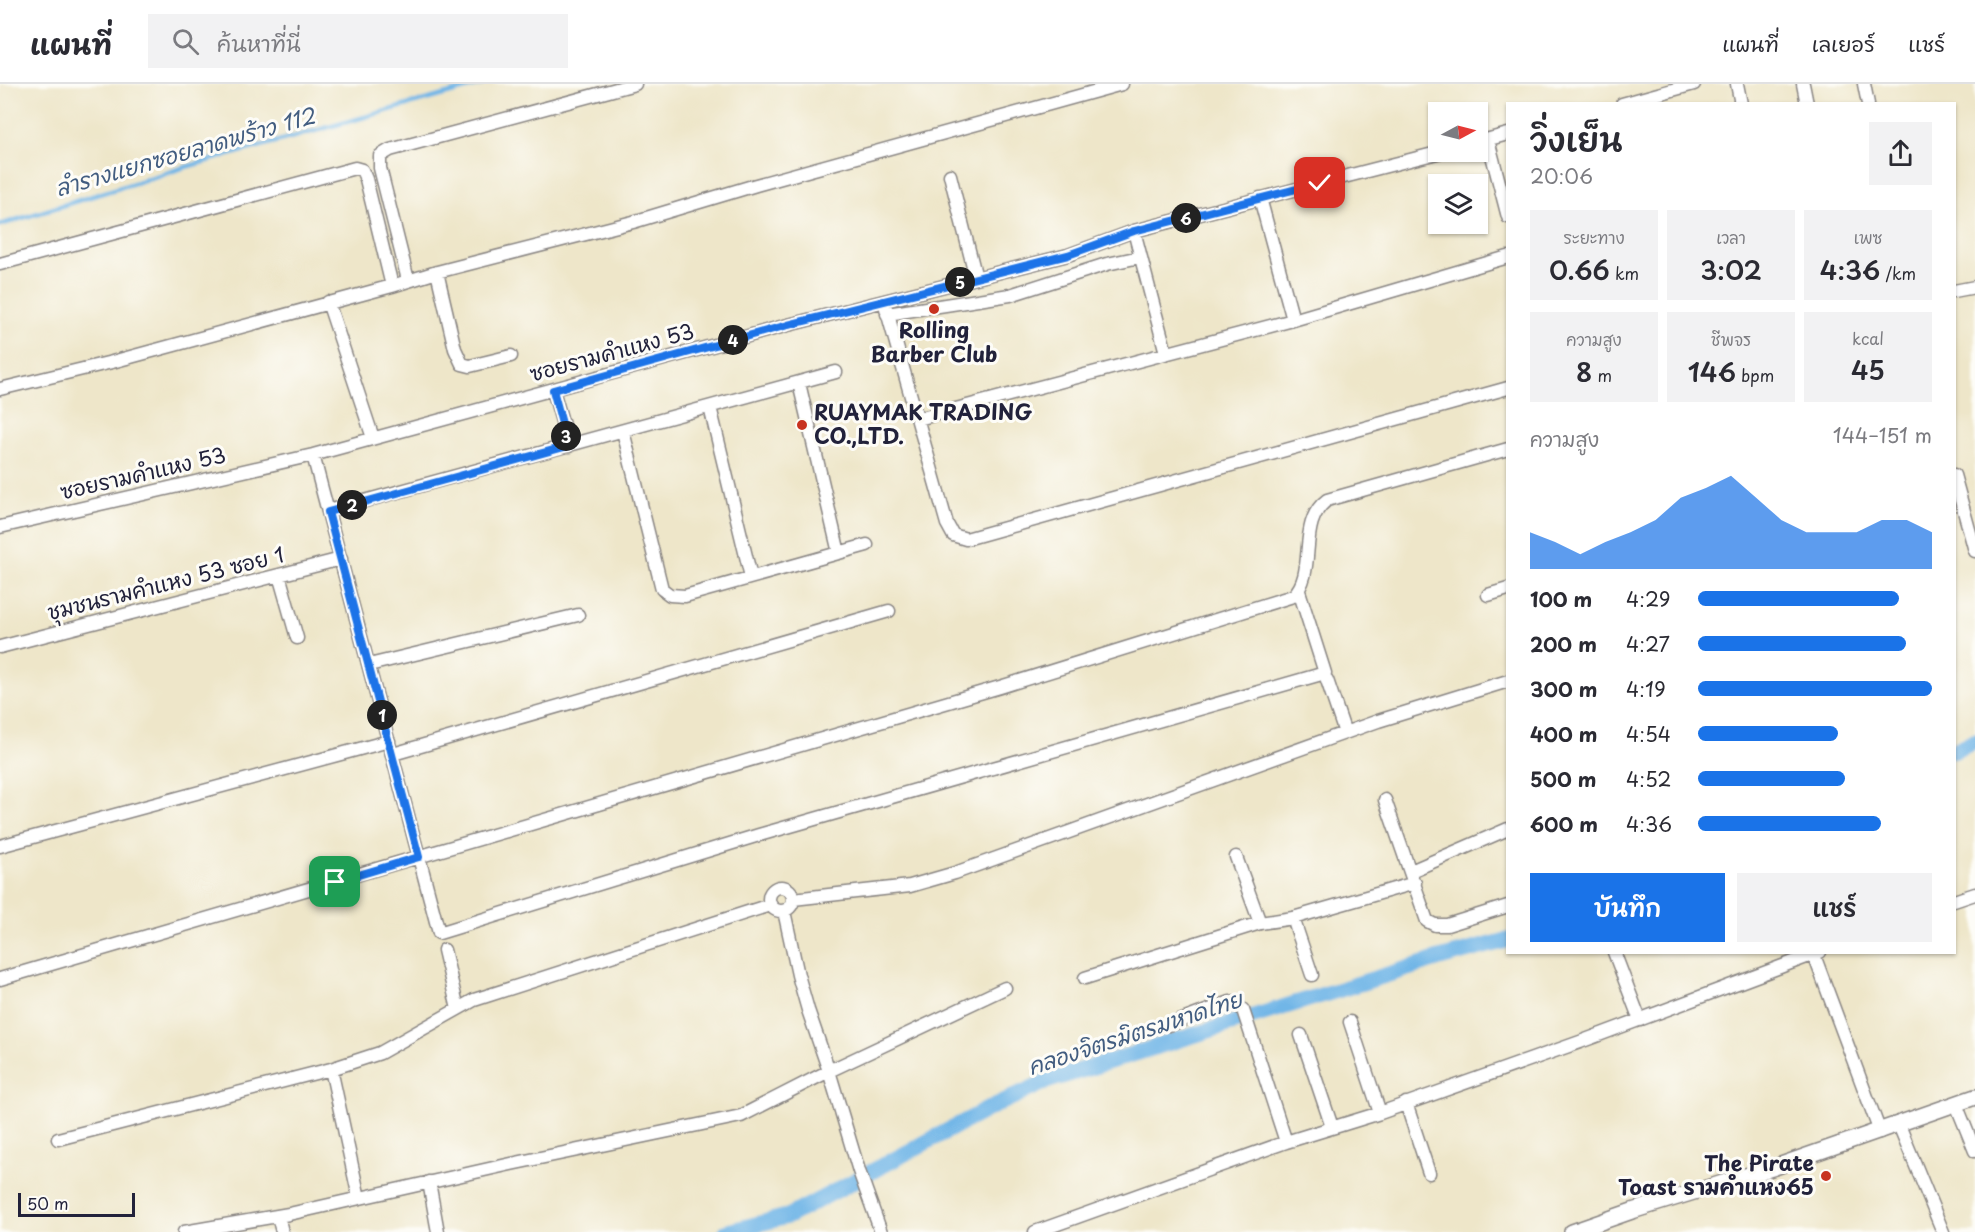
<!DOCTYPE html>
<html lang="th">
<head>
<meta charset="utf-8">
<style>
  :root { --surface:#fff; --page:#f2f2f3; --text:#2b2b33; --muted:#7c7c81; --line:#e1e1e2; --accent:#1a73e8 }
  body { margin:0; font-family:"Playpen Sans","Playpen Sans Thai",sans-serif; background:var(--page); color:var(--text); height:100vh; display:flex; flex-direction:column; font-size:22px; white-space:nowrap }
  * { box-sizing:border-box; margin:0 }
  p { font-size:20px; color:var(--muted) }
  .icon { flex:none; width:33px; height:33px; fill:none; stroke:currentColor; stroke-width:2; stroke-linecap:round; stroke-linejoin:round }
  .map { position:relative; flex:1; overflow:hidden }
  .side { position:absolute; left:1506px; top:18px; width:450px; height:852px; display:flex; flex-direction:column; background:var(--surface); border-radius:0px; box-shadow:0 2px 4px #0004 }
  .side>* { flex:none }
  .needle { width:39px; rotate:83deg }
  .buttons { position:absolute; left:1428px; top:18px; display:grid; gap:12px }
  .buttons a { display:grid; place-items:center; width:60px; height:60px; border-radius:0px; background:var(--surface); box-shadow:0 2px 4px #0004; font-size:30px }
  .scale { position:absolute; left:18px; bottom:15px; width:117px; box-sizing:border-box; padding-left:6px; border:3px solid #22223b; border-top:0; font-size:16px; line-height:21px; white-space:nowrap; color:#22223b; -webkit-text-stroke:4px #fdfcf7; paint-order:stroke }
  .pin { position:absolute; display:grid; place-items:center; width:51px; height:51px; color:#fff; margin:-26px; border-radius:12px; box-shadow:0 3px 9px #0006 }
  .km { position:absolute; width:30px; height:30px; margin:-15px; border-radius:50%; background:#222; color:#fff; font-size:16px; line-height:30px; text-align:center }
  .round { display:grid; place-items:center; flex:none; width:63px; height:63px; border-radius:0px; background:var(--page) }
  .overview { display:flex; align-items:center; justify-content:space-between; height:102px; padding:0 24px }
  h1 { font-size:33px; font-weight:600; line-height:45px }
  .metrics { display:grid; grid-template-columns:repeat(3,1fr); gap:9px; height:102px; padding:6px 24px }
  .metrics div { display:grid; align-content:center; border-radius:0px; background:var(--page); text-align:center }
  .metrics b { font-size:26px; font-weight:600 }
  .metrics small { font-size:16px; font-weight:400 }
  .metrics p { font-size:16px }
  .chart { height:168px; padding:12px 24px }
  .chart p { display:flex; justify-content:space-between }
  .chart svg { width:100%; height:108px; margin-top:6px; fill:var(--accent); opacity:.7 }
  .primary-button { display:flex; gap:12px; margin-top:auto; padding:12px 24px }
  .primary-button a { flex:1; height:69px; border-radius:0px; background:var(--accent); color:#fff; font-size:24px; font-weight:600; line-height:69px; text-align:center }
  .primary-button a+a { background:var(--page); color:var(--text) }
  ul { padding:0 24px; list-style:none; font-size:20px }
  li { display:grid; grid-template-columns:96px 72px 1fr; align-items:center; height:45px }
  li i { height:15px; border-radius:8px; background:var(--accent) }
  header { display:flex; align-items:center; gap:36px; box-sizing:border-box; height:84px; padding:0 30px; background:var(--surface); border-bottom:2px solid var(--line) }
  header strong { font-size:28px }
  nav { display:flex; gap:33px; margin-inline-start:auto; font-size:21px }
  .search { width:420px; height:54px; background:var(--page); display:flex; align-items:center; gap:15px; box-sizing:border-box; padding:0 21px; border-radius:0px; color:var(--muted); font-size:22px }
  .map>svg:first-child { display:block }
</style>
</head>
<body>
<header>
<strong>แผนที่</strong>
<div class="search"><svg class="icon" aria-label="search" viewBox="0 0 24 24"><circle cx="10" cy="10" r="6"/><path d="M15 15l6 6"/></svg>ค้นหาที่นี่</div>
<nav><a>แผนที่</a><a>เลเยอร์</a><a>แชร์</a></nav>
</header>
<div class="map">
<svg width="1975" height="1148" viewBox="0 0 1975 1148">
  <rect width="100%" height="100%" fill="#fdfcf7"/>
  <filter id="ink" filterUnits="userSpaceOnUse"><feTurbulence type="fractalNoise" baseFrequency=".0167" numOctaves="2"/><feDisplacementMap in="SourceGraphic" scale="12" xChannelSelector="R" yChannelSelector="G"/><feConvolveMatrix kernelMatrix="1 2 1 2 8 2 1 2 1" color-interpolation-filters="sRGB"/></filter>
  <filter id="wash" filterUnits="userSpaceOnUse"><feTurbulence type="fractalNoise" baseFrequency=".008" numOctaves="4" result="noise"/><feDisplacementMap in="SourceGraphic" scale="24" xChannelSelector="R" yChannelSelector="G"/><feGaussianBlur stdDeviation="1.35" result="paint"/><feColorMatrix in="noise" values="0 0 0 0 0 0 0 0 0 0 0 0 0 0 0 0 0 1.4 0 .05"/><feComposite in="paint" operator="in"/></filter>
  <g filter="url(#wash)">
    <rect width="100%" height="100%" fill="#eee6c9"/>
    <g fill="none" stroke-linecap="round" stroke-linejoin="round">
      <!-- stream -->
      <path stroke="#71b6e7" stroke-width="4.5" d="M0,141L182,84L483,0"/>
      <!-- canal -->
      <path stroke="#71b6e7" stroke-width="16" d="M1954,667L1975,657
        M726,1148L789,1132L988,1025L1047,997L1438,875L1508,856"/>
    </g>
  </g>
  <g filter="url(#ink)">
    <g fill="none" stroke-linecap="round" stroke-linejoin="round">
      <!-- minor casing -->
      <g stroke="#888482" stroke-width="15">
        <path id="minor" d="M1737,0L1741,20
          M1803,0L1807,20
          M1864,0L1868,20
          M1622,20L1694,0
          M1488,56L1508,133
          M1478,58L1508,50
          M950,91L976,194
          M1260,114L1293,236
          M1134,147L1166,269
          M0,180L355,84L362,86L366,95L392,202
          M437,188L455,265L462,280L470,282L511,272
          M408,196L380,84V72L390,66L635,0
          M1954,207L1975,203
          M884,217L947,440L953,451L966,455L1508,304
          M328,218L373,354
          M887,230L1010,211L1107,180L1140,173
          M799,299L839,469
          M0,305L112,278L392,202L437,188L633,138L756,101L1122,0
          M553,306L569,362
          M710,323L751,493
          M918,335L1293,236L1508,173
          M623,347L662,505L670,511L685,512L867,461
          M313,371L439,849L759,751L1325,589L1299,507
          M1954,391L1975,467
          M328,427L836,288
          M0,443L313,371L788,241L1068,171L1134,147L1441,68
          M279,491L297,554
          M1488,511L1508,505
          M0,563L341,475
          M369,581L578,531
          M1327,596L1345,649
          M393,670L889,527
          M1385,716L1427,837L1435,841H1447L1508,822
          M0,762L389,657
          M1236,773L1260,839
          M1411,787L1508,745
          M769 815a12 12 0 1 1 24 0a12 12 0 1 1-24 0Z
          M793,815L910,802L955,789L1378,637L1508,597
          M1954,817L1975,810
          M784,827L798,891L808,926L829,987L859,1087L881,1148
          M1293,834L1312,891
          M444,866L458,925
          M1614,868L1640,936
          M1814,871L1880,1048
          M1085,894L1260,839L1293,834L1415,799
          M0,895L1000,603L1293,512C1318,489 1296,439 1327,416L1508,365
          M1350,938L1380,1029
          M1169,941L1230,918H1234L1243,926L1286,1058
          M1301,951L1332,1043
          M331,985L359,1114
          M1406,1019L1429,1089
          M1956,1020L1975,1067
          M1899,1041L1943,1148
          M58,1055L331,985L380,969L474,916L770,821
          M429,1098L438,1148
          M278,1132L282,1148
          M184,1148L289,1130L511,1080L741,1032L829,987L1005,904
          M1035,1148L1286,1058L1380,1029L1580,958L1820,868"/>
      </g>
      <!-- tertiary casing -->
      <g stroke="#888482" stroke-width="18">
        <path id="tertiary" d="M1572,1148L1632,1127L1775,1083L1975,1013"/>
      </g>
      <!-- minor -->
      <use href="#minor" stroke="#fff" stroke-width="12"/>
      <!-- tertiary -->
      <use href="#tertiary" stroke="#fff" stroke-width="15"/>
    </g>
  </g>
  <g fill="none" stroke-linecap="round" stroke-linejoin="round" filter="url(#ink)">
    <!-- route casing -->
    <g stroke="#fff" stroke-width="12">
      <path id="route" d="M335,798L419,773L328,428L568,362L553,306L788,241L1068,171L1134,147L1320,99"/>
    </g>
    <!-- route -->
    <use href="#route" stroke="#1a73e8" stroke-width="8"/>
  </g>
  <!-- markers -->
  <g fill="#c8321e" stroke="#fdfcf7" stroke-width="2">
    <circle cx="934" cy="225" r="6"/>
    <circle cx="802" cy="341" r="6"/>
    <circle cx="1826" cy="1092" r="6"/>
  </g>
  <g text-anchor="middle" stroke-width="6" stroke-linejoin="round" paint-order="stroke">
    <!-- poi labels -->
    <g font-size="21" font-weight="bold" fill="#22223b" stroke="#fdfcf7">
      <text x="934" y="254">Rolling<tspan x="934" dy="24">Barber Club</tspan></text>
      <text x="814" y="336" text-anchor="start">RUAYMAK TRADING<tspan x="814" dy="24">CO.,LTD.</tspan></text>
      <text x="1814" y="1087" text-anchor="end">The Pirate<tspan x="1814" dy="24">Toast รามคำแหง65</tspan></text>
    </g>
    <!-- street labels -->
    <g font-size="21" fill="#22223b" stroke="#fdfcf7">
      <text transform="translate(612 269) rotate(-15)" y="7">ซอยรามคำแหง 53</text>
      <text transform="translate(143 390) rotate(-13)" y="7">ซอยรามคำแหง 53</text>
      <text transform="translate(166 500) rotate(-14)" y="7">ชุมชนรามคำแหง 53 ซอย 1</text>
    </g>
    <!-- water labels -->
    <g font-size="22" font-style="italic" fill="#425d80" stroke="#fdfcf7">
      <text transform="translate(185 68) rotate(-16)" y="8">ลำรางแยกซอยลาดพร้าว 112</text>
      <text transform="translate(1135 949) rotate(-18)" y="8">คลองจิตรมิตรมหาดไทย</text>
    </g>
  </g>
</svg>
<div class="buttons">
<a><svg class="needle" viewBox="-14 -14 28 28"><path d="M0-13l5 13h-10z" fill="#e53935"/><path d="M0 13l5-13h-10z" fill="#7c7c81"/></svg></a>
<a><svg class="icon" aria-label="layers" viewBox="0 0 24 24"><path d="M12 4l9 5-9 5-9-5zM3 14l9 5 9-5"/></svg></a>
</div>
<div class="scale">50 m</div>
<div class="pin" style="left:335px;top:798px;background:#1e9e55"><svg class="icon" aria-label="arrive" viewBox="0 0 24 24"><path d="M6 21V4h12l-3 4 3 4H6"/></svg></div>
<div class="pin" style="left:1320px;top:99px;background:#d93025"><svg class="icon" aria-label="check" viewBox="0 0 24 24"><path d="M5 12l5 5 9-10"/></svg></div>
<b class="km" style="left:382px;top:631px">1</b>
<b class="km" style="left:352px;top:421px">2</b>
<b class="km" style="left:566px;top:352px">3</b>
<b class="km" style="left:733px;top:256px">4</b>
<b class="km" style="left:960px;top:198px">5</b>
<b class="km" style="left:1186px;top:134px">6</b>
<section class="side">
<div class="overview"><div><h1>วิ่งเย็น</h1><p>20:06</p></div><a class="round"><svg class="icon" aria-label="share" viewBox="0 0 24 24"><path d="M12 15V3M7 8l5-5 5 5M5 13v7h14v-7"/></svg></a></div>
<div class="metrics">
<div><p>ระยะทาง</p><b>0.66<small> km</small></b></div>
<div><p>เวลา</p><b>3:02</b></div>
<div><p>เพซ</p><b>4:36<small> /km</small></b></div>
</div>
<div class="metrics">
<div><p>ความสูง</p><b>8<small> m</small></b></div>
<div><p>ชีพจร</p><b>146<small> bpm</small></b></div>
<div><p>kcal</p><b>45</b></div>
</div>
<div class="chart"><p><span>ความสูง</span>144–151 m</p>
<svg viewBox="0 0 160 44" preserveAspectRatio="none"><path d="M0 44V29L10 33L20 38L30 33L40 29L50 24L60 15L70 11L80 6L90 15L100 24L110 29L120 29L130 29L140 24L150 24L160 29V44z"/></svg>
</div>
<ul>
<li><b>100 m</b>4:29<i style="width:86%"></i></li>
<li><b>200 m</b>4:27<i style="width:89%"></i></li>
<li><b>300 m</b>4:19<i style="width:100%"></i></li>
<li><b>400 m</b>4:54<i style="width:60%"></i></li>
<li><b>500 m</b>4:52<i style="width:63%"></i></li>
<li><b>600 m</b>4:36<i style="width:78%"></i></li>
</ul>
<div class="primary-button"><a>บันทึก</a><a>แชร์</a></div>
</section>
</div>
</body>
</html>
